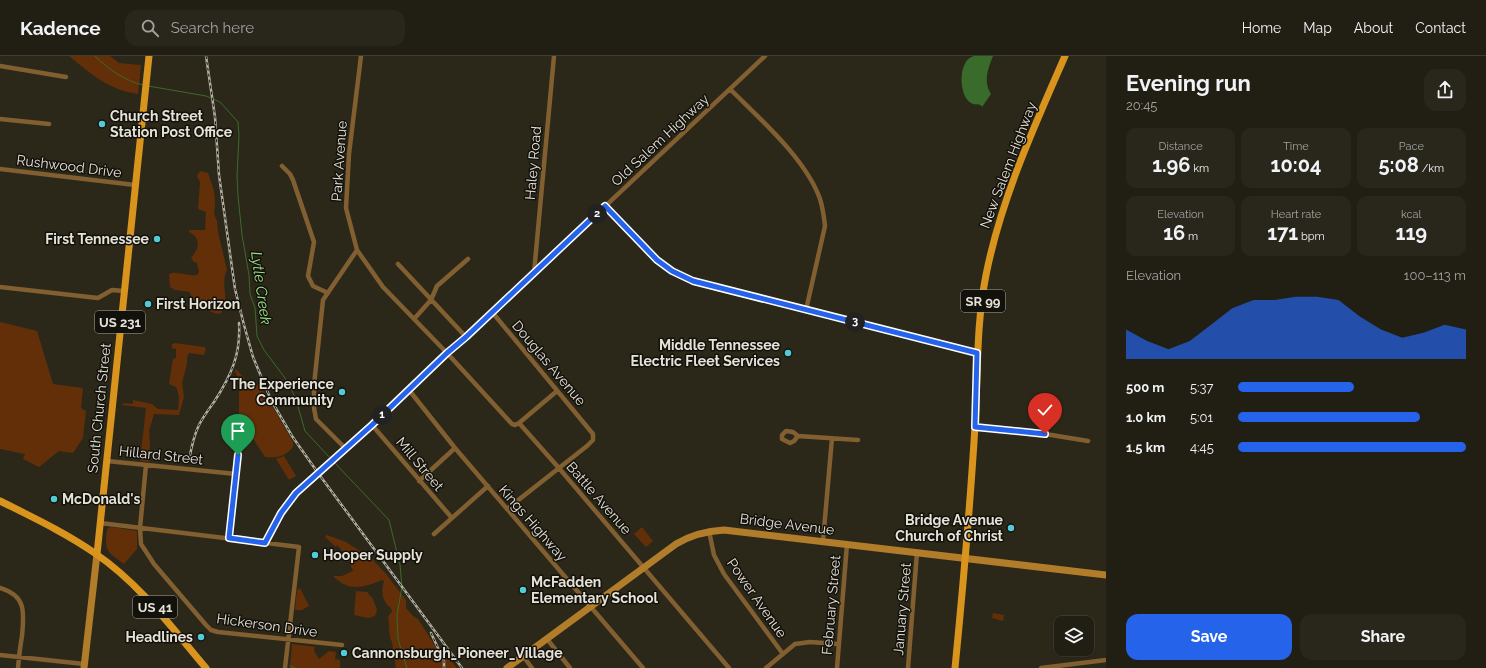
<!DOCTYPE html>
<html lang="en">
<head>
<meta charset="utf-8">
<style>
  :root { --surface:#211e13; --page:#29271c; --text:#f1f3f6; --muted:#a2a2a0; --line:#3e3c33; --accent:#2563eb }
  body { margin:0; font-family:Raleway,sans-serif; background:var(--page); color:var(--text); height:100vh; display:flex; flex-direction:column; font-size:15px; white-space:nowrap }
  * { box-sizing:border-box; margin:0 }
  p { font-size:13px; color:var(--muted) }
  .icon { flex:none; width:22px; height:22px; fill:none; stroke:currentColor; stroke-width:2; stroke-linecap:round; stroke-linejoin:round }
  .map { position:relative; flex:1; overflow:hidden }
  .side { display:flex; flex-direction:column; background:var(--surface); width:380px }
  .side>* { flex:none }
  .fabs { position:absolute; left:1054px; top:560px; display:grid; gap:8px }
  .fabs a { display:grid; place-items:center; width:40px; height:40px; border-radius:8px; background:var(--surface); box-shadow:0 1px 3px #0004,0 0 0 1px var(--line); font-size:20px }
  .pin { position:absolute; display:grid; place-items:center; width:34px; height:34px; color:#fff; margin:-41px -17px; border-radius:50% 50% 50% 0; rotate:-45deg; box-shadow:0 0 4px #0007 }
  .pin .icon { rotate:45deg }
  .km { position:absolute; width:20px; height:20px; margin:-10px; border-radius:50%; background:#222; color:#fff; font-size:11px; line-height:20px; text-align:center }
  .round { display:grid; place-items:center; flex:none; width:42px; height:42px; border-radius:12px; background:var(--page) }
  .overview { display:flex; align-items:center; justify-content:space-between; height:68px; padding:0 20px }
  h1 { font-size:22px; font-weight:700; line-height:30px }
  .figures { display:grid; grid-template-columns:repeat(3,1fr); gap:6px; height:68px; padding:4px 20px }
  .figures div { display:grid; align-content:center; border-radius:10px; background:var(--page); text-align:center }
  .figures b { font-size:20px; font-weight:700 }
  .figures small { font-size:11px; font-weight:400 }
  .figures p { font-size:11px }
  .chart { height:112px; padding:8px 20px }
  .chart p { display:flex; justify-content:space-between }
  .chart svg { width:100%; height:72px; margin-top:4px; fill:var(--accent); opacity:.7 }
  .primary-button { display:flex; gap:8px; margin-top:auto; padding:8px 20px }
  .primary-button a { flex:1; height:46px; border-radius:12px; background:var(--accent); color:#fff; font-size:16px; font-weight:700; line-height:46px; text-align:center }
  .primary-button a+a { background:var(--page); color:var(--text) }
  ul { padding:0 20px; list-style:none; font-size:13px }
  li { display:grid; grid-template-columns:64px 48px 1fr; align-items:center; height:30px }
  li i { height:10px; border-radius:5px; background:var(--accent) }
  header { display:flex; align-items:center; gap:24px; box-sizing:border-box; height:56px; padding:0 20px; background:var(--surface); border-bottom:1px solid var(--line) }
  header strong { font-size:19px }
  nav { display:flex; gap:22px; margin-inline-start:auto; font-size:14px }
  .search { width:280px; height:36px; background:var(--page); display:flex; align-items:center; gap:10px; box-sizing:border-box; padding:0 14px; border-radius:12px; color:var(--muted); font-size:15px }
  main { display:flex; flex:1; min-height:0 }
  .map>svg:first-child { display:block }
</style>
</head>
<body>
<header>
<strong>Kadence</strong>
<div class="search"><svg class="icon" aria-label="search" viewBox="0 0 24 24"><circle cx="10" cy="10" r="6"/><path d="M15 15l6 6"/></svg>Search here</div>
<nav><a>Home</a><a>Map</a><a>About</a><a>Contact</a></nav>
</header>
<main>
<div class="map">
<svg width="1106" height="612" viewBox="0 0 1106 612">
  <rect width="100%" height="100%" fill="#2c2819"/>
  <!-- green -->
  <path fill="#622f09" d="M69,0H110L119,7L141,9L138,38C109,34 91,18 69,0Z
    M200,115L208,117L214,135L215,148L214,158L217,165L218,176L227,214C219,228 232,246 220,258C207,257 204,248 192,244L190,236L175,234L170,231L169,218C178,214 188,221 197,219L199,216L197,207L194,206L191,202C200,192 201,182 189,176V174H205L206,156L198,153L200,126L197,120Z
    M0,266L37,275L53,328L83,332L81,352L86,355L83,382L73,397L59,395L39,411L23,403L25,398L0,393Z
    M175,287L204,291L206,292L204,299L189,297L187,302V308L182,327L184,341L179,359L154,358L149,375L150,389L149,406L140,405L146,352L122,349L124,347L133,348V344L152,348L158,353L178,354C179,346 180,338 176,331L169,328L173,303L176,302V293L172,292V288Z
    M236,313L244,322L246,328L260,329L293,386V391C285,401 277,402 265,401L250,378L241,381L237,385L233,382V378L223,366L224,364L239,365V325L235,315Z
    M284,400L296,420L289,424L276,403Z
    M112,471L137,475V493L124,508C115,501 105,497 106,484C106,480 106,476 108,472Z
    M642,471L653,485L646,491L634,478Z
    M327,479L346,486L372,503L386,518L406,544V552L413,560L418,563L435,590L447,600L457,612H396L392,586C388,579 390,570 388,561L392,555C391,550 388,551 386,547C381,541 382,532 384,525L382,524C363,532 349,536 333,520H342L353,515L347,500L337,489L336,491L325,481Z
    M300,532L309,550L302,554H295L297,534Z
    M356,535L367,536L373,543L377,554L375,560L368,562L354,559Z
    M993,557L1004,559L1003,565L992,562Z
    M292,588L315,591L314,595L319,603L329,595L336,596L335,603L340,604V612H290Z"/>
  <!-- water -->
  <path fill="#396b2a" d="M974,0H993C988,13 983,25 991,38L982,51L981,49C977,48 974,49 971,47C958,40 958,3 974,0Z"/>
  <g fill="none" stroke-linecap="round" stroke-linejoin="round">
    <!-- stream -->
    <path stroke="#396b2a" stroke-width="1" d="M95,0C108,13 125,25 143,29
      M148,30L206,40L220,46L238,66L239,79L237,120L238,140L242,179L249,219L250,238L255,252L257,280L264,294L285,322L291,332L297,347L305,375L331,403
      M333,405L389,464L400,509L402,531L397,559L398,583L407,612
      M290,610L295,612"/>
    <!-- street -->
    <path stroke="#815f31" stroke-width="4.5" d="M361,0L349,98L346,152L357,194L383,231L447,297L512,368L515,369L519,367L557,335
      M0,10L66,21
      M730,33C760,63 806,103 820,143C823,152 824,161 825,170L806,254
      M0,63L49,68
      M282,110L290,118L293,124L314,186L308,220L313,230L328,237
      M0,113L135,129
      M605,150L657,204L672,215L693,225L977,297
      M398,208L466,281
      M534,217L554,0
      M0,231L98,242L112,234L124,235
      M492,256L593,378V384L587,390L507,453
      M414,263L431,244L437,230L468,203
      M409,334L455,392L643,612
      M519,367L558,411L729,612
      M372,369L452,462
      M975,371L1045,378L1088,385
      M786,375L793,376L798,380L794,385L790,387L782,383V379Z
      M798,380L858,384
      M346,393L316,363L314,352V329L323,244L357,194
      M107,405L236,418
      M146,409L140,472L141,488L154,508L206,569L211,574L218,576L342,589
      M419,425L455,392
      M100,467L299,491L285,612
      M709,475L714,499L724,518L783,598
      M434,478L488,430
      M229,482L240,387
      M823,485L832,382
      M265,487L281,457L296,437L372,369L447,297L466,281L765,0
      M0,532C27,540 24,557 22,580C20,591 19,601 18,612
      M547,583L570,612
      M0,599L84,608
      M523,600L532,612
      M766,612L795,588L810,586L838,588
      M837,612L847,488
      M908,612L917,496
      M1041,612L1106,604"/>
    <!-- secondary -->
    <path stroke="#b27d2b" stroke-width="7" d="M84,612L97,498
      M507,612L676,488C691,479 706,475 724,474L1106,519"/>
    <!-- primary -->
    <path stroke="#d9941e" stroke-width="7" d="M0,445C32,461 66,477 96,498C140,528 172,572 206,612
      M97,498L149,0
      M955,612C963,531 970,451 975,370C978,320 976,269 986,219C1001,143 1034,71 1065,0"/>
    <!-- rail casing -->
    <g stroke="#b1aea3" stroke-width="2.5">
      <path id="rail" d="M206,0L215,61L219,119L235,233L244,269L253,301L271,344L292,380L318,417L462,612
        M189,405C191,393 193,381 199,369C203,361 209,353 214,346C231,320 241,298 239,267
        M431,577L444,605V612"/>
    </g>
    <!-- rail -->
    <use href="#rail" stroke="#13110b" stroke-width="1" stroke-dasharray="3" stroke-linecap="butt"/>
  </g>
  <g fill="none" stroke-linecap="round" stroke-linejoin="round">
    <!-- route casing -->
    <g stroke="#fff" stroke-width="8">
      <path id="route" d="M238,399L229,482L265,487L281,457L296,437L372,369L447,297L466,281L605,150L657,204L672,215L693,225L977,297L975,371L1045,378"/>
    </g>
    <!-- route -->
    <use href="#route" stroke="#2563eb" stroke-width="5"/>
  </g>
  <!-- markers -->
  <g fill="#52cbd8" stroke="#13110b" stroke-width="1.5">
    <circle cx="102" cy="68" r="4"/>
    <circle cx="157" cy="183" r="4"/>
    <circle cx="148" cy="248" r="4"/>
    <circle cx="788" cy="297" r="4"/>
    <circle cx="342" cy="336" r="4"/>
    <circle cx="54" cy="443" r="4"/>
    <circle cx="1011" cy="472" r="4"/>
    <circle cx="315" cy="499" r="4"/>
    <circle cx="523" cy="534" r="4"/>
    <circle cx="201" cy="581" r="4"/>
    <circle cx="344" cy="597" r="4"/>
  </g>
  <g text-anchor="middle" stroke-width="3" stroke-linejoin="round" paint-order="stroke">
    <!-- shield labels -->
    <g fill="#13110b" stroke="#a6a39a" stroke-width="1">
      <rect x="961" y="234" width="44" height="22" rx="3"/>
      <rect x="95" y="255" width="50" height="22" rx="3"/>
      <rect x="133" y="540" width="44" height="22" rx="3"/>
    </g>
    <g font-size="13" font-weight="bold" fill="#e5e2d8">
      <text x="983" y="250">SR 99</text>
      <text x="120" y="271">US 231</text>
      <text x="155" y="556">US 41</text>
    </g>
    <!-- poi labels -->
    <g font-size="14" font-weight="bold" fill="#e5e2d8" stroke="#13110b" text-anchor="start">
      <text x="110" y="65">Church Street<tspan x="110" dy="16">Station Post Office</tspan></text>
      <text x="149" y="188" text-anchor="end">First Tennessee</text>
      <text x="156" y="253">First Horizon</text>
      <text x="780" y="294" text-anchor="end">Middle Tennessee<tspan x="780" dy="16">Electric Fleet Services</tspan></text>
      <text x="334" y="333" text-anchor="end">The Experience<tspan x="334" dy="16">Community</tspan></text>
      <text x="62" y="448">McDonald's</text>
      <text x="1003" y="469" text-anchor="end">Bridge Avenue<tspan x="1003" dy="16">Church of Christ</tspan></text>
      <text x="323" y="504">Hooper Supply</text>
      <text x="531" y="531">McFadden<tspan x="531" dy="16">Elementary School</tspan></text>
      <text x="193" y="586" text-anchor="end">Headlines</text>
      <text x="352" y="602">Cannonsburgh_Pioneer_Village</text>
    </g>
    <!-- street labels -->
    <g font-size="14" fill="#e5e2d8" stroke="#13110b">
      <text transform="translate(660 84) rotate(-43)" y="5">Old Salem Highway</text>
      <text transform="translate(339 105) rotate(-86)" y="5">Park Avenue</text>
      <text transform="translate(533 107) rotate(-85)" y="5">Haley Road</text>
      <text transform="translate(1008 109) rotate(-69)" y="5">New Salem Highway</text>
      <text transform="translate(69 110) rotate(7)" y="5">Rushwood Drive</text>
      <text transform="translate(549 307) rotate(50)" y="5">Douglas Avenue</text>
      <text transform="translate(99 352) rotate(-84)" y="5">South Church Street</text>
      <text transform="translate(161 399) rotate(6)" y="5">Hillard Street</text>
      <text transform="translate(420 408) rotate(50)" y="5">Mill Street</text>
      <text transform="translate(599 442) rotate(49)" y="5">Battle Avenue</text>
      <text transform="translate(533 467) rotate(49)" y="5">Kings Highway</text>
      <text transform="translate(787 468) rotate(7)" y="5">Bridge Avenue</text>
      <text transform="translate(757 542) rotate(55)" y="5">Power Avenue</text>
      <text transform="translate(831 549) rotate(-85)" y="5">February Street</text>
      <text transform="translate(902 553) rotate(-85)" y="5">January Street</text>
      <text transform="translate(267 569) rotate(8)" y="5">Hickerson Drive</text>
    </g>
    <!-- water labels -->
    <g font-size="15" font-style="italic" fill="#9ce388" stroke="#13110b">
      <text transform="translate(261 232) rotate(82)" y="5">Lytle Creek</text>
    </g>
  </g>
</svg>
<div class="fabs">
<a><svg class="icon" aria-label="layers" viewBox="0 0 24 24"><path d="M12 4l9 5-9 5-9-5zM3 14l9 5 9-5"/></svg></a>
</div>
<div class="pin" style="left:238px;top:399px;background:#1e9e55"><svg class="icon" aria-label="arrive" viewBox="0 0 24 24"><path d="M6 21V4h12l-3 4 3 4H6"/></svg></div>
<div class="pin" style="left:1045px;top:378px;background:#d93025"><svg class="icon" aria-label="check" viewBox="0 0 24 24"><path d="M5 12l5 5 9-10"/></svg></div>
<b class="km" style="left:382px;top:359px">1</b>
<b class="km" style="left:597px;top:158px">2</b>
<b class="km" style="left:855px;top:266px">3</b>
</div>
<section class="side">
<div class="overview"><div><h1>Evening run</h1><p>20:45</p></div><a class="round"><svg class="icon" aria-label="share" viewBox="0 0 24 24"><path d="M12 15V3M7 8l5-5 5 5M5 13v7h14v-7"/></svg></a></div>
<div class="figures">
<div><p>Distance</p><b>1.96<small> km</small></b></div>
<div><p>Time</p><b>10:04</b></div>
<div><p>Pace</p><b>5:08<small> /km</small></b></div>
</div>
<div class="figures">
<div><p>Elevation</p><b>16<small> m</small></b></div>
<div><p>Heart rate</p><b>171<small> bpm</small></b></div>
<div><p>kcal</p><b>119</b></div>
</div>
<div class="chart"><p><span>Elevation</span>100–113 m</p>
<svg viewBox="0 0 160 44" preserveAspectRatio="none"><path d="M0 44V26L10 33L20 38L30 33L40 23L50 13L60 8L70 8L80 6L90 6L100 8L110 18L120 26L130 31L140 28L150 23L160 26V44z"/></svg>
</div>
<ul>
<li><b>500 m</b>5:37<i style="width:51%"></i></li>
<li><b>1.0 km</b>5:01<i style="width:80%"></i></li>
<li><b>1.5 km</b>4:45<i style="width:100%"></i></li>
</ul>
<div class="primary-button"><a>Save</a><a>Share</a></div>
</section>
</main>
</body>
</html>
